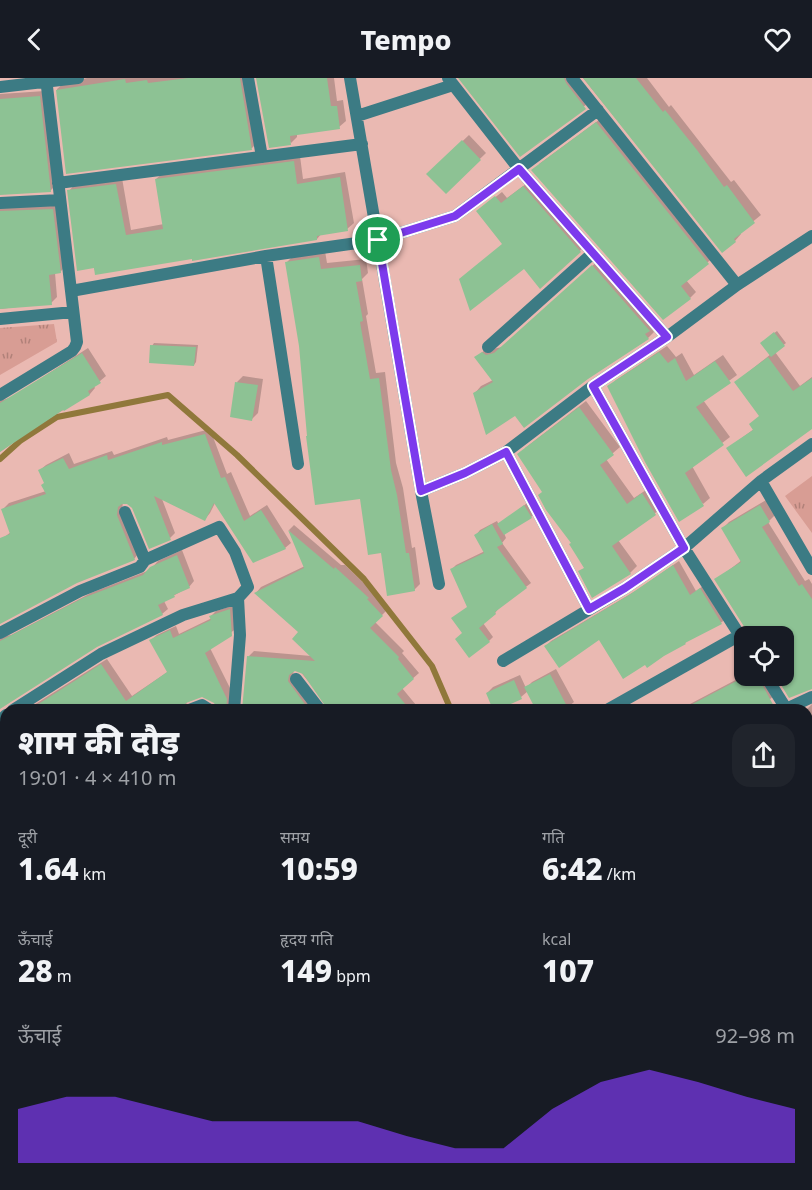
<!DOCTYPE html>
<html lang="hi">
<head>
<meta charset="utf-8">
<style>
  :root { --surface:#171b24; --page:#20242c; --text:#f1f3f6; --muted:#9ea1a6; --accent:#7c3aed }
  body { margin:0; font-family:"Noto Sans","Noto Sans Devanagari",sans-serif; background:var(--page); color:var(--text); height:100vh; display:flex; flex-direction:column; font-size:22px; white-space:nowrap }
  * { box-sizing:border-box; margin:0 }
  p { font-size:20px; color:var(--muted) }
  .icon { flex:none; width:33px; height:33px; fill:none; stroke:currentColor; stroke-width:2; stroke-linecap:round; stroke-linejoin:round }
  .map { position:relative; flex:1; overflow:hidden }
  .side { position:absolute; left:0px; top:626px; width:813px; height:488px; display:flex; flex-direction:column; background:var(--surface); border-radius:18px 18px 0 0; box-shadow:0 2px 4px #0004 }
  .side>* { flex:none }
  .controls { position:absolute; left:734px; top:548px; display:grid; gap:12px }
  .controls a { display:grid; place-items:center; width:60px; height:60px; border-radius:12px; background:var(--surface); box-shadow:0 2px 4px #0004; font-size:30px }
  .pin { position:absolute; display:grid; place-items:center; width:51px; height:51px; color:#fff; margin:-26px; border:3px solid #fff; border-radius:50%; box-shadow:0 2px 6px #0007 }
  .round { display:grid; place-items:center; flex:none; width:63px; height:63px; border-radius:18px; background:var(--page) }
  .overview { display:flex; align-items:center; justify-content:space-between; height:102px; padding:0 18px }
  h1 { font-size:33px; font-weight:800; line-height:45px }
  .metrics { display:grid; grid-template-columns:repeat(3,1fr); gap:9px; height:102px; padding:6px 18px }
  .metrics div { display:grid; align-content:center }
  .metrics b { font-size:30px; font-weight:800 }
  .metrics small { font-size:16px; font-weight:400 }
  .metrics p { font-size:16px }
  .chart { height:168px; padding:12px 18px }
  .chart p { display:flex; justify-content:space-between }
  .chart svg { width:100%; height:108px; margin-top:6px; fill:var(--accent); opacity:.7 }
  header { display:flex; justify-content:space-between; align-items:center; height:78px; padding:0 18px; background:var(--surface); font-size:27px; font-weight:800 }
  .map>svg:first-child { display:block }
</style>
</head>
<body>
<header><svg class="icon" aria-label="back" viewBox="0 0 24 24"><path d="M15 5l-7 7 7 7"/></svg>Tempo<svg class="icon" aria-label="heart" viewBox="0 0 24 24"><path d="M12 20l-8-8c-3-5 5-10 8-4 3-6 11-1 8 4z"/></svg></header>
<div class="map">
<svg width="812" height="1112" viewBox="0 0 812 1112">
  <defs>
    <pattern id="park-tufts" width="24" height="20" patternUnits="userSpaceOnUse" patternTransform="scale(1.5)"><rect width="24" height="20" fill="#d89d94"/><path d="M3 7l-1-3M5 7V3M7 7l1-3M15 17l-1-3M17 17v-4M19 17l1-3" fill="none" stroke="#b18179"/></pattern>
  </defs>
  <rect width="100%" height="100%" fill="#eab9b2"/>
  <!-- park -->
  <path fill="url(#park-tufts)" d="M54,246L57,264L0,297V250Z
    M812,398V455L785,418Z
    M2,1027L6,1032V1107H66L70,1112H0Z"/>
  <!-- shadow -->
  <path fill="#0003" d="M87,0H247L258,64L252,70L67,94L57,11L64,5Z
    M258,0H334L337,23L343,22L346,43L339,49L297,55V59L291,65Z
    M460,0H573L591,23L521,77Z
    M583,0H647L669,29L671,27L731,104L734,102L761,137L740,154L741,156L735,163L722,172Z
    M45,13L56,107L50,113L0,115V16Z
    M603,39L714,179L686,202L696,214L690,220L539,86Z
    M469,57L486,75L446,114L428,96Z
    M300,78L303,101L345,94L354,145L347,151L322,155L317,161L193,179L96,196L69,113L75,106L122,100L131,152L164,146L156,101L163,95Z
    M530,103L586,167L541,209L504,165L484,128L502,114L507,120Z
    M0,124L58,125L66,188L60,194L55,195L57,219L51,225L0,231Z
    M325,173L327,185L366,181L368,195L362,201L368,236L366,238L376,295L385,294L396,385L403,410L412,470L415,469L420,506L414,512L383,473L300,268L287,184L293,178Z
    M600,181L654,254L648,260L516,336L475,315L481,308L493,302L476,280L489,268L493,271L502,269Z
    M777,253L786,265L775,274L800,308L812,299V349L728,370L754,351L760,337L736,304L771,276L765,262Z
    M154,265L198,267L196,284L194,287L152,268Z
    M667,268L676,279L682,275L694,297L723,277L737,297L703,322L730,359L692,388L710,420L703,426L609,309L616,302Z
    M88,270L106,298L94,308L95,310L90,316L28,353L0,374V323L12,319Z
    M243,298L263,301L258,335L252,341L237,304Z
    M586,323L620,369L606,381L634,420L649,410L662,430L618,462L637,488L630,495L593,518L585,489L543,414L525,370Z
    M210,351L227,396L231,394L250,438L267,427L291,465L285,470L215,425L210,435L205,441L162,421L175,455L170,460L127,424L123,425L122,430L139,475L134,481L76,504L0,544V475L3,460L11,454L3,431L9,425L46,413V405L40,392L46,387L69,375L74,386L112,373L114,377L167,359L168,362Z
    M531,422L537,433L531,439L504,455L506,460L502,465L531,505L499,530L495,535L483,545L493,559L489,563L464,555L468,529L452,491L456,487L485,473L476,457L480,452L497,443L499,447Z
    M766,422L775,437L768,444L805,503L809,501L812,506V609L776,597H783V558H752L716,502L742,482L723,450L729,444Z
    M294,447L341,487H345L373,514L388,531L375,544L404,573L402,575L419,595L402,610L416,627L412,632H329L328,627L299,592H293L294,600L319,632H244L248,579L254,573L311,578L300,554L256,515L261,509L305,488L289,452Z
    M182,472L194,503L189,509L164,523L168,531L162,536L96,568L0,630V555L5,558L11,557L91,515L150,492L158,483Z
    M679,483L696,513L706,506L727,539L722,544L689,561L685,565L599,560L546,568L551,563L637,512Z
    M235,527L237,550L210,570L232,614L234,632H219L216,624L206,618H199L187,623L186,628L189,632H26L107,581L132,618L169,593L151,562L157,557L176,548L179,556L212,540L211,538L216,533Z
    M556,591L574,624L568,629L564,632L528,613L521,619L494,631L487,615L493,609L520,597L526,610L532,604Z
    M745,597H765L776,616L762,628L684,632L690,626Z
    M812,626V645L806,632Z
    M0,643L6,646V697L0,691Z
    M0,733L5,740L0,745Z
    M0,757L6,760V857L0,859Z
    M0,880L6,891V989L0,981Z
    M109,1107H164L167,1112H113Z
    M175,1107H232L226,1112H178Z"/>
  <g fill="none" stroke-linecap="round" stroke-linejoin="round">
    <!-- stream -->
    <path stroke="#90783b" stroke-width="6" d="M0,381L20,363L57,339L168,317L237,377L364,501L432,588L451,632
      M807,981L812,978"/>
  </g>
  <!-- building -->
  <path fill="#8dc294" d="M188,0H240L252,72L66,96L56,12L125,1L126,5L147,2L148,5Z
    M256,0H327L331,28H337L340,51L290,58L291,67L269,70Z
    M458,0H564L566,5L586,31L520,79Z
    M583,0H636L663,34L665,32L697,72L724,109L727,107L755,145L734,161L736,164L722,175Z
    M40,18L51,114L0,117V21Z
    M596,44L709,186L681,208L691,221L663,242L531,92Z
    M462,62L481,82L446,116L426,96Z
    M294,83L297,106L340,99L348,153L317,158V162L192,183V181L95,197L94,190L77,193L67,112L116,106L126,157L163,151L155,101Z
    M523,108L581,174L540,211L524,191L470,233L459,201L502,166L476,133L495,118L501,125Z
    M53,131L61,195L49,197L52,227L0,231V133Z
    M319,179L321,191L360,187L362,203L356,204L363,243L360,244L370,301L379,300L391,392L397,417L406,475H409L415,513L387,518L381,475L368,477L360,421L315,427L306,358H307L299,268L285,184Z
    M592,187L650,253L645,256L649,261L588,301L524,350L515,338L486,357L473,315L493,304L474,279L482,274L486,277L494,275Z
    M774,254L785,268L771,279L760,265Z
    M150,267L196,269L194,288L149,285Z
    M659,274L668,285L675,280L686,303L715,283L731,305L696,329L724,367L685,395L704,428L679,444L645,384L607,308Z
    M82,275L101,305L88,313L90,317L64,333L63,332L0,374V325Z
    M768,279L793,313L812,300V351L746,399L726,370L753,352L749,346L759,338L734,304Z
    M235,304L258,307L252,343L230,339Z
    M579,329L614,377L600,387L627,426L642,415L656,437L612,468L631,496L592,520L578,493L584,490L569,466L571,465L546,432L538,417L542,414L517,376Z
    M205,356L221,400L225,399L244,443L261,432L286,471L253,485L214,425L205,443L154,418L171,462L149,471L132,430L127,426H122L118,429L117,437L135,482L77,505L0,546V460L10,456L1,431L46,416L41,407L44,405L38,392L63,380L69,391L107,377L108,382L162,364V367Z
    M524,427L532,440L504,457L497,446Z
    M760,427L770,444L762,449L799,508L802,506L812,521V611L789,620L775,597H783V558H750L714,501L741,484L721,450Z
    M492,446L503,466L497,469L527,510L495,534L496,536L479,550L490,564L469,580L455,561L462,555L451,540L467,529L450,491L484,475L474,457Z
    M288,452L334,491L335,489L369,520L367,521L383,538L370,550L399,579L398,581L414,601L397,616L410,632H328L303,596L295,593L289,597L288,603L309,632H242L247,578L315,583L292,561L298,554L254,515L304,490Z
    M177,477L190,510L174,517L175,519L158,527L163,537L97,569L0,631V563L83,520L143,497L150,489Z
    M673,487L690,517L700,510L722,546L685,565L686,566L664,578L647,590L645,587L623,601L599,562L559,590L544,568L629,517Z
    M230,531L232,558L205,575L227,621L226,632H218L214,625L202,619L186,625L181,632H29L101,586L126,623L167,594L149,562L170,552L173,560L211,542L209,538Z
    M550,596L569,632H536L524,609Z
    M748,597H757L776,632H681Z
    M514,602L522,621L497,632H493L486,615Z"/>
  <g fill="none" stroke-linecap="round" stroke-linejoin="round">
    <!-- street -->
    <path stroke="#3c7b84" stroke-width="12" d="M248,0L262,79
      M350,0L421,413L439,506
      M448,0L519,91L667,259
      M572,0L737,207
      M0,9L78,0
      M357,38L453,7
      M58,105L362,66
      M0,125L60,122
      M266,178L298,386
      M71,213L266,178L378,162L455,138L598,32
      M0,241L73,234
      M488,269L593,175
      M593,308L684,470L744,564
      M0,317L72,273L75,269L77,264L46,0
      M506,374L589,531
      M761,403L812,491
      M421,413L465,395L506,374L593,308L667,259L737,207L812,158
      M125,434L145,482
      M0,555L80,513L140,489L145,482L219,449L235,474L248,509L238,520L240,557L234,632
      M503,583L625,510L684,470L761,403L812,366
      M765,597L787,632
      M296,601L320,632
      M13,632L101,576L183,537L238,520
      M189,632L202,627L210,632
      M607,632L740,557
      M784,632L812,619
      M0,643L6,637
      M807,666L812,674
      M0,757L6,753
      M807,868L812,877
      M0,870L6,866
      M0,879L6,891
      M0,1002L6,1010
      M164,1107L168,1112"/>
  </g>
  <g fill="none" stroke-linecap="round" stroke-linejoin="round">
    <!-- route casing -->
    <g stroke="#fff" stroke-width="12">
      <path id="route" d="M519,91L667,259L593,308L684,470L625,510L589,531L506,374L465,395L421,413L378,162L455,138Z"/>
    </g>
    <!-- route -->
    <use href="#route" stroke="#7c3aed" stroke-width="8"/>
  </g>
</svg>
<div class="controls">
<a><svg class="icon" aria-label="locate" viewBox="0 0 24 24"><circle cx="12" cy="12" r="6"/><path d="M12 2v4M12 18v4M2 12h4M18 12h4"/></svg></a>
</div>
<div class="pin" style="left:378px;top:162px;background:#1e9e55"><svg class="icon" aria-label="arrive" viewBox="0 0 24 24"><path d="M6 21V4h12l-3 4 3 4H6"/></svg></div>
<section class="side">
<div class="overview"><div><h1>शाम की दौड़</h1><p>19:01 · 4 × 410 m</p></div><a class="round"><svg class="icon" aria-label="share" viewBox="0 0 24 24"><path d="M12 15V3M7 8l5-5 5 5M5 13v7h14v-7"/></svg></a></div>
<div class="metrics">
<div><p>दूरी</p><b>1.64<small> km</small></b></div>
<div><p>समय</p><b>10:59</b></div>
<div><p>गति</p><b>6:42<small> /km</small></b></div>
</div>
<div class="metrics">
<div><p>ऊँचाई</p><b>28<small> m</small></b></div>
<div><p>हृदय गति</p><b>149<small> bpm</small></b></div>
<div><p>kcal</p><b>107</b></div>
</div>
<div class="chart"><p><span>ऊँचाई</span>92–98 m</p>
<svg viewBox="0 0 160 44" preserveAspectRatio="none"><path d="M0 44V22L10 17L20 17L30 22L40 27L50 27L60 27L70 27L80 33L90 38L100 38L110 22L120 11L130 6L140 11L150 17L160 22V44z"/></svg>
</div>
</section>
</div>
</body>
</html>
